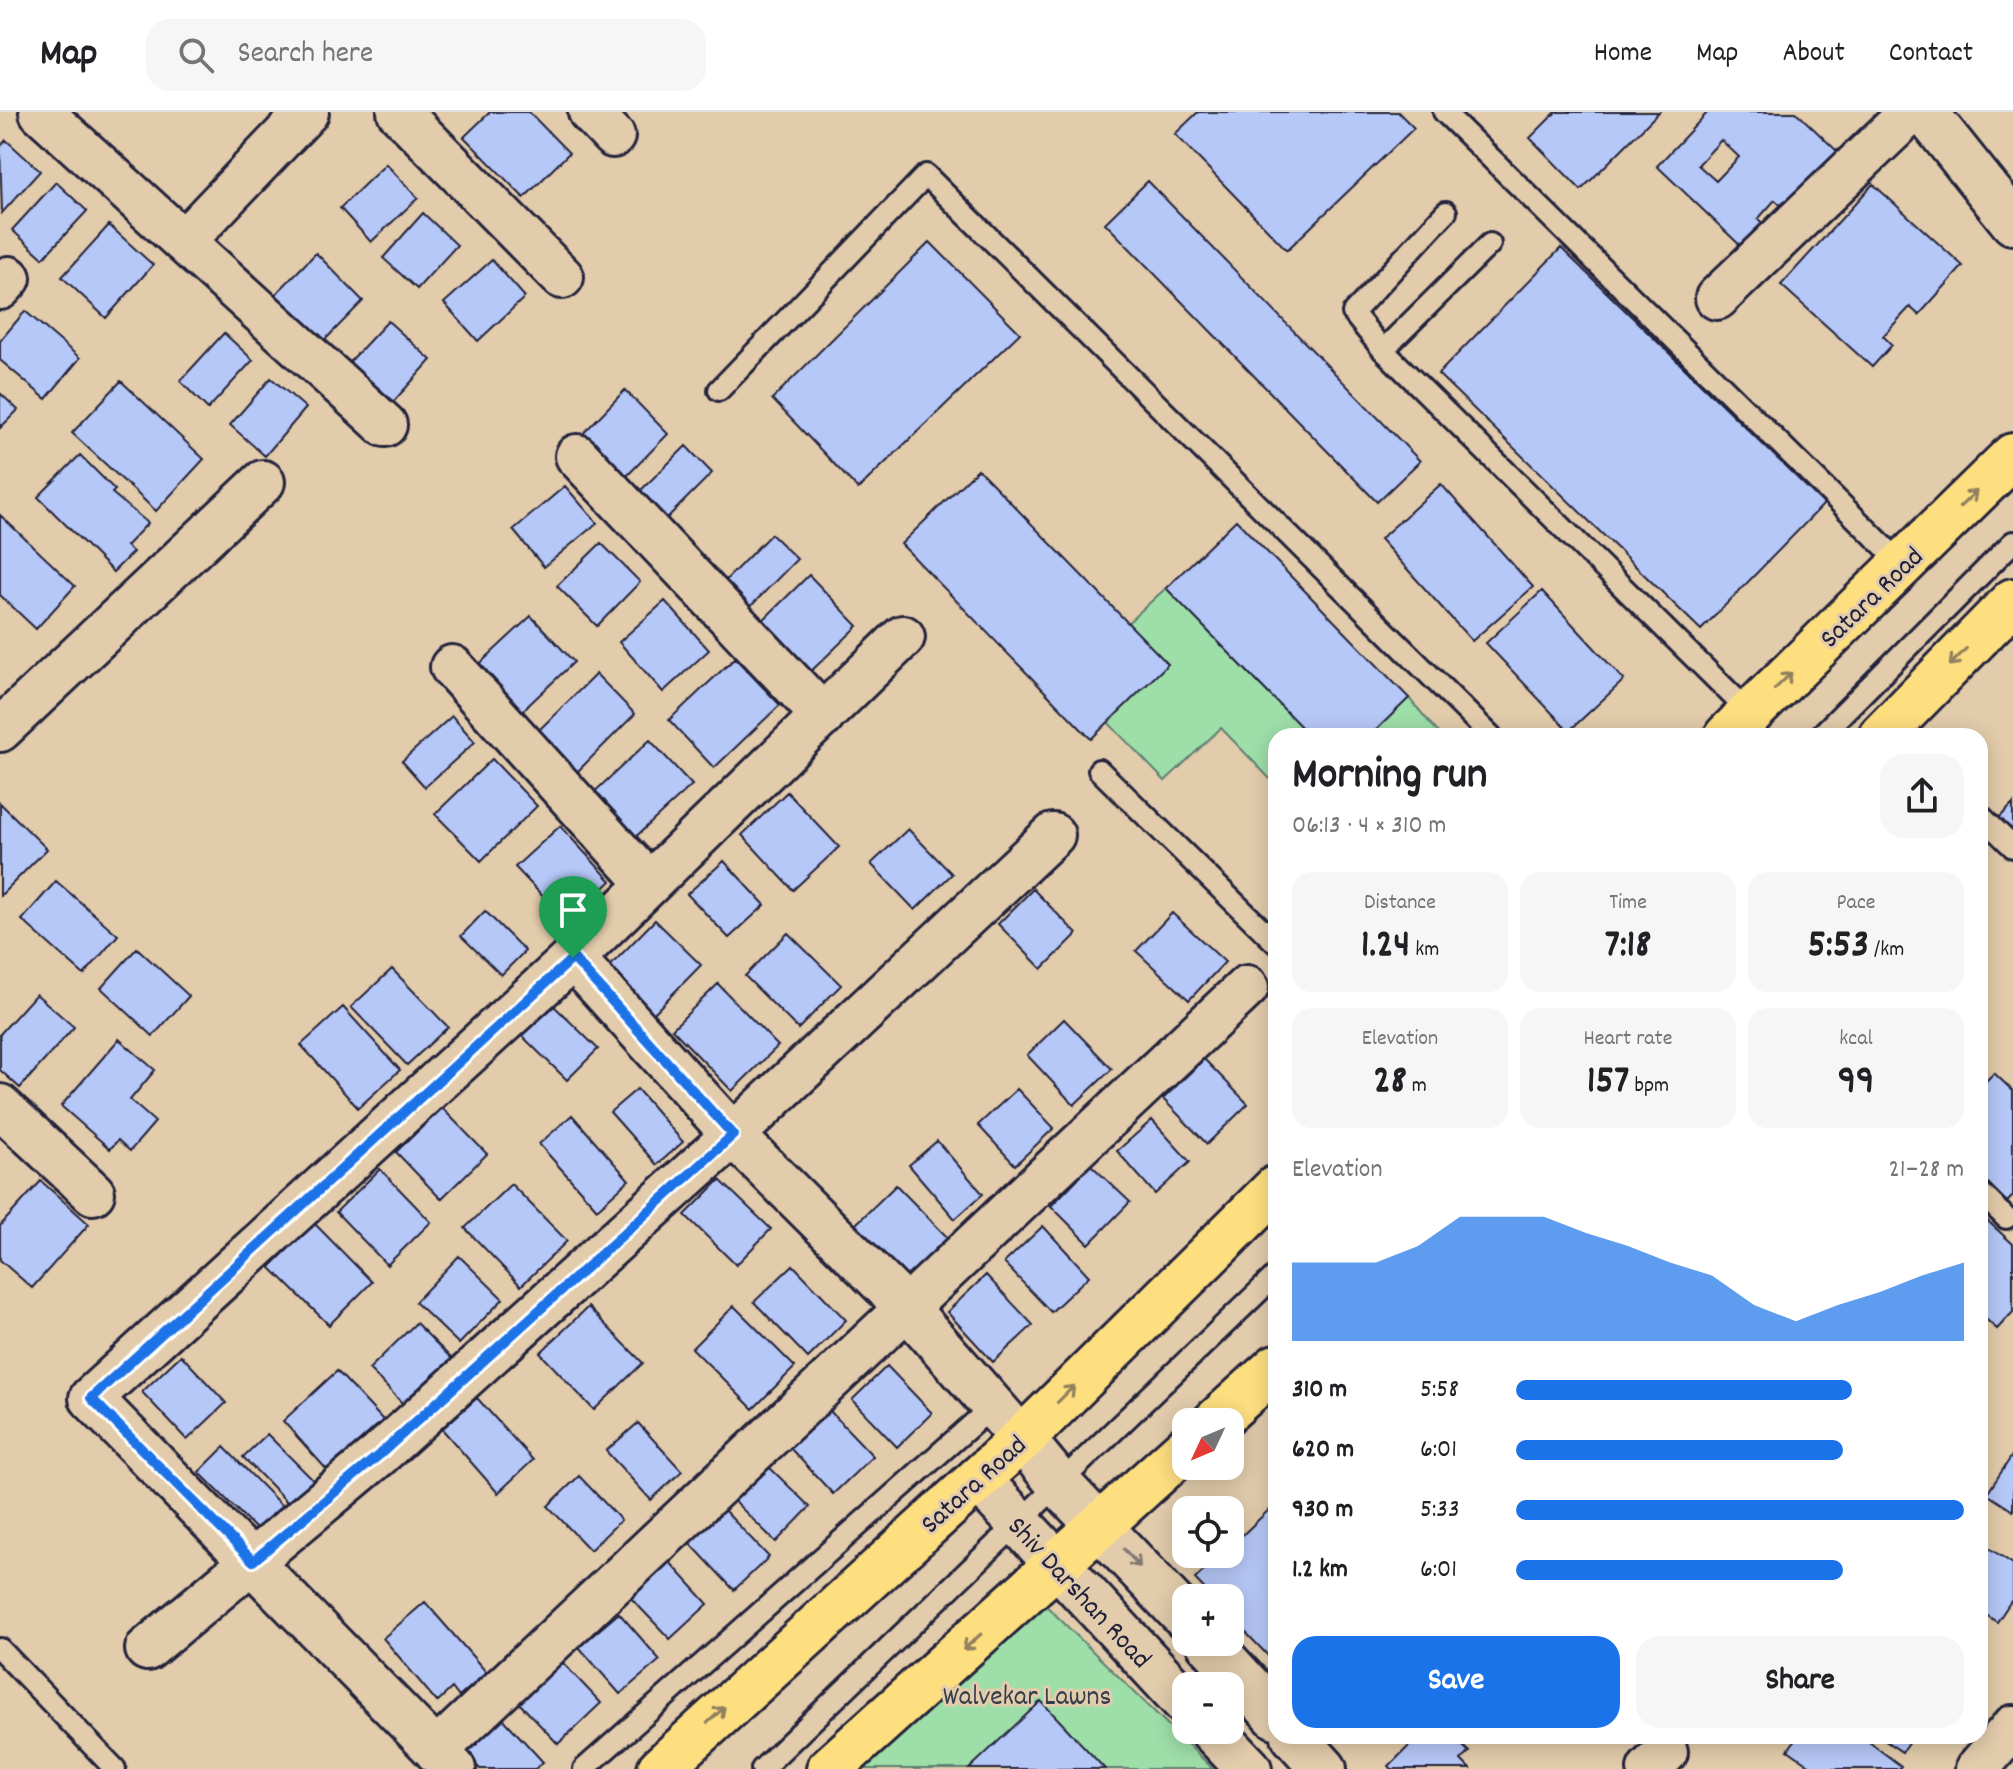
<!DOCTYPE html>
<html lang="en">
<head>
<meta charset="utf-8">
<style>
  :root { --surface:#fff; --page:#f6f6f6; --text:#202124; --muted:#757577; --line:#e0e0e0; --accent:#1a73e8 }
  body { margin:0; font-family:Dekko,sans-serif; background:var(--page); color:var(--text); height:100vh; display:flex; flex-direction:column; font-size:30px; white-space:nowrap }
  * { box-sizing:border-box; margin:0 }
  p { font-size:26px; color:var(--muted) }
  .icon { flex:none; width:44px; height:44px; fill:none; stroke:currentColor; stroke-width:2; stroke-linecap:round; stroke-linejoin:round }
  .map { position:relative; flex:1; overflow:hidden }
  .sheet { position:absolute; left:1268px; top:616px; width:720px; height:1016px; display:flex; flex-direction:column; background:var(--surface); border-radius:24px; box-shadow:0 4px 20px #0003 }
  .sheet>* { flex:none }
  .needle { width:52px; rotate:226deg }
  .fabs { position:absolute; left:1172px; top:1296px; display:grid; gap:16px }
  .fabs a { display:grid; place-items:center; width:72px; height:72px; border-radius:16px; background:var(--surface); box-shadow:0 4px 20px #0003; font-size:40px }
  .pin { position:absolute; display:grid; place-items:center; width:68px; height:68px; color:#fff; margin:-82px -34px; border-radius:50% 50% 50% 0; rotate:-45deg; box-shadow:0 0 8px #0007 }
  .pin .icon { rotate:45deg }
  .round { display:grid; place-items:center; flex:none; width:84px; height:84px; border-radius:24px; background:var(--page) }
  .overview { display:flex; align-items:center; justify-content:space-between; height:136px; padding:0 24px }
  h1 { font-size:44px; font-weight:800; line-height:60px }
  .stats { display:grid; grid-template-columns:repeat(3,1fr); gap:12px; height:136px; padding:8px 24px }
  .stats div { display:grid; align-content:center; border-radius:20px; background:var(--page); text-align:center }
  .stats b { font-size:40px; font-weight:800 }
  .stats small { font-size:22px; font-weight:400 }
  .stats p { font-size:22px }
  .chart { height:224px; padding:16px 24px }
  .chart p { display:flex; justify-content:space-between }
  .chart svg { width:100%; height:144px; margin-top:8px; fill:var(--accent); opacity:.7 }
  .cta { display:flex; gap:16px; margin-top:auto; padding:16px 24px }
  .cta a { flex:1; height:92px; border-radius:24px; background:var(--accent); color:#fff; font-size:32px; font-weight:800; line-height:92px; text-align:center }
  .cta a+a { background:var(--page); color:var(--text) }
  ul { padding:0 24px; list-style:none; font-size:26px }
  li { display:grid; grid-template-columns:128px 96px 1fr; align-items:center; height:60px }
  li i { height:20px; border-radius:10px; background:var(--accent) }
  header { display:flex; align-items:center; gap:48px; box-sizing:border-box; height:112px; padding:0 40px; background:var(--surface); border-bottom:2px solid var(--line) }
  header strong { font-size:38px }
  nav { display:flex; gap:44px; margin-inline-start:auto; font-size:28px }
  .search { width:560px; height:72px; background:var(--page); display:flex; align-items:center; gap:20px; box-sizing:border-box; padding:0 28px; border-radius:24px; color:var(--muted); font-size:30px }
  .map>svg:first-child { display:block }
</style>
</head>
<body>
<header>
<strong>Map</strong>
<div class="search"><svg class="icon" aria-label="search" viewBox="0 0 24 24"><circle cx="10" cy="10" r="6"/><path d="M15 15l6 6"/></svg>Search here</div>
<nav><a>Home</a><a>Map</a><a>About</a><a>Contact</a></nav>
</header>
<div class="map">
<svg width="2013" height="1657" viewBox="0 0 2013 1657">
  <rect width="100%" height="100%" fill="#e3ccac"/>
  <filter id="ink" filterUnits="userSpaceOnUse"><feTurbulence type="fractalNoise" baseFrequency=".0125" numOctaves="2"/><feDisplacementMap in="SourceGraphic" scale="16" xChannelSelector="R" yChannelSelector="G"/><feConvolveMatrix kernelMatrix="1 2 1 2 8 2 1 2 1" color-interpolation-filters="sRGB"/></filter>
  <g filter="url(#ink)">
    <!-- green -->
    <path fill="#9edfa9" stroke="#608072" stroke-width="2" d="M1166,476L1310,624H1276V673L1221,616L1165,669L1066,567Z
      M1409,586L1441,624H1370Z
      M1030,1478L1213,1657H829Z"/>
    <!-- building -->
    <path fill="#b6c8f8" stroke="#22223b" stroke-width="2" fill-rule="evenodd" d="M490,0H529L569,41L524,86L464,25Z
      M1198,0H1398L1414,16L1287,138L1175,22Z
      M1556,0H1659L1581,78L1530,26Z
      M1708,0H1796L1839,41L1786,98L1775,88L1758,107L1768,116L1746,139L1657,54ZM1721,28L1739,45L1716,69L1698,53Z
      M6,28L40,59L2,101L0,35Z
      M386,52L418,86L371,130L340,96Z
      M1148,69L1420,349L1377,390L1105,111Z
      M56,70L87,99L43,146L12,118Z
      M1873,72L1963,154L1919,203L1910,195L1883,224L1892,233L1872,255L1781,173Z
      M423,101L457,133L417,177L383,146Z
      M109,113L153,153L106,206L62,165Z
      M930,130L1020,221L858,377L772,287Z
      M1561,136L1824,392L1701,518L1438,262Z
      M316,141L363,189L315,238L267,191Z
      M492,148L525,185L478,229L444,191Z
      M25,199L80,246L46,287L0,248V229Z
      M388,209L431,248L385,299L341,259Z
      M224,221L253,248L208,297L180,269Z
      M271,266L306,296L265,344L230,313Z
      M121,269L204,347L156,399L72,321Z
      M625,278L668,322L619,372L576,329Z
      M0,281L18,298L0,316Z
      M686,334L712,361L663,410L636,383Z
      M80,343L115,378L112,381L148,411L126,434L133,440L113,460L38,385Z
      M978,357L1168,552L1091,627L901,432Z
      M1441,372L1533,475L1472,529L1380,427Z
      M565,374L597,411L544,455L513,418Z
      M0,403L75,474L36,517L0,483Z
      M1236,408L1409,586L1370,624H1310L1166,476Z
      M771,422L797,447L746,499L720,474Z
      M601,431L640,470L597,514L557,474Z
      M809,463L858,514L806,564L757,514Z
      M1542,479L1624,568L1569,619L1486,531Z
      M665,489L709,538L663,580L619,530Z
      M531,504L574,550L517,604L474,557Z
      M735,546L780,593L714,656L669,608Z
      M596,562L635,602L576,661L536,621Z
      M452,604L475,630L425,675L402,649Z
      M650,628L692,673L631,729L590,684Z
      M492,647L537,694L481,749L435,702Z
      M787,680L839,735L793,778L742,723Z
      M0,691L47,737L0,784Z
      M2013,692V719L1999,706Z
      M560,714L611,769L567,810L515,755Z
      M908,717L952,762L915,798L871,752Z
      M724,749L765,793L729,826L687,782Z
      M56,769L118,823L84,863L22,808Z
      M1033,777L1077,822L1042,857L998,812Z
      M485,799L525,839L501,863L461,824Z
      M1172,801L1225,850L1189,888L1136,839Z
      M655,808L701,853L653,902L607,857Z
      M788,821L841,873L798,917L745,864Z
      M137,836L189,884L153,924L101,876Z
      M392,857L448,915L407,953L351,895Z
      M718,872L778,934L732,979L672,917Z
      M36,882L74,915L20,976L0,958V922Z
      M548,888L598,937L567,968L517,919Z
      M343,895L400,958L358,996L301,933Z
      M1064,907L1112,957L1074,993L1027,943Z
      M119,927L155,958L130,988L155,1010L130,1039L118,1028L110,1037L61,994Z
      M1204,947L1248,992L1207,1032L1163,987Z
      M1994,961L2013,979V1084L2006,1091L1980,1066V975Z
      M637,977L683,1030L657,1053L610,1000Z
      M1017,977L1054,1016L1015,1053L978,1013Z
      M442,996L487,1042L441,1087L396,1040Z
      M572,1003L629,1068L597,1097L539,1032Z
      M1152,1008L1190,1050L1155,1082L1117,1039Z
      M937,1029L983,1082L955,1107L909,1053Z
      M1091,1053L1130,1090L1089,1132L1051,1094Z
      M380,1057L431,1110L387,1153L336,1100Z
      M720,1068L771,1117L736,1153L685,1103Z
      M41,1069L89,1112L32,1176L0,1148V1114Z
      M511,1072L567,1129L521,1174L465,1116Z
      M896,1073L955,1133L914,1173L855,1113Z
      M1980,1102L2013,1132V1200L1997,1217L1980,1202Z
      M314,1111L372,1170L329,1213L270,1155Z
      M1043,1114L1089,1164L1051,1200L1004,1151Z
      M459,1144L503,1187L459,1232L415,1190Z
      M793,1153L846,1208L808,1246L754,1190Z
      M986,1163L1033,1213L993,1250L947,1200Z
      M734,1194L795,1255L753,1297L692,1236Z
      M588,1195L643,1251L594,1298L540,1241Z
      M416,1211L464,1259L416,1305L369,1257Z
      M181,1243L226,1291L187,1328L142,1280Z
      M887,1254L932,1301L897,1335L852,1288Z
      M337,1259L383,1308L328,1359L283,1309Z
      M477,1286L533,1348L498,1381L442,1317Z
      M829,1298L873,1344L833,1382L790,1336Z
      M638,1311L682,1359L651,1388L606,1339Z
      M267,1322L314,1369L290,1393L243,1345Z
      M224,1335L282,1394L257,1418L199,1360Z
      M2013,1342V1399L1987,1382Z
      M764,1350L810,1395L776,1430L730,1385Z
      M579,1364L621,1408L590,1438L548,1394Z
      M1276,1391V1552L1230,1504V1486H1213L1195,1467L1222,1442H1230V1435Z
      M723,1397L769,1445L734,1478L689,1430Z
      M1980,1430L2013,1452V1486L1997,1510L1980,1499Z
      M667,1447L708,1492L670,1527L628,1483Z
      M425,1490L487,1561L459,1585L452,1576L437,1590L383,1526Z
      M619,1501L660,1548L620,1582L579,1535Z
      M562,1550L601,1591L558,1632L519,1591Z
      M1041,1589L1105,1657H969Z
      M499,1602L543,1650L535,1657H480L461,1637Z
      M1419,1624H1461L1457,1628L1469,1640L1461,1648L1470,1657H1392L1389,1654Z
      M1798,1624H1861L1901,1654L1899,1657H1815L1788,1638Z
      M1878,1624H1913L1902,1640Z"/>
    <g fill="none" stroke-linecap="round" stroke-linejoin="round">
      <!-- lane casing -->
      <g stroke="#22223b" stroke-width="26">
        <path id="lane" d="M1444,0L1902,452
          M1446,100L1353,201L1383,238L1750,601
          M1383,238L1490,132
          M719,278L926,63L1491,624
          M1820,624L2013,430
          M1099,658L1276,831
          M1980,703L2013,735
          M1980,1080L2006,1106
          M0,1537L115,1657
          M584,1657L993,1294
          M762,1657L1276,1163"/>
      </g>
      <!-- street casing -->
      <g stroke="#22223b" stroke-width="48">
        <path id="street" d="M41,0L385,313
          M399,0L562,165
          M590,0L613,24
          M184,129L307,0
          M0,176L9,166
          M1717,186L1911,0
          M577,344L823,604
          M452,555L649,772
          M0,618L263,370
          M573,846L733,1023L907,1196L1022,1327
          M0,994L93,1081
          M147,1537L379,1343L733,1023L1053,723
          M436,1639L1247,875
          M454,1657L91,1286L573,846L903,525
          M1649,1657L1666,1640
          M1977,1657L2013,1615"/>
      </g>
      <!-- secondary casing -->
      <g stroke="#22223b" stroke-width="50">
        <path id="secondary" d="M1925,0L2013,110
          M1022,1327L1060,1373L1186,1506
          M978,1367L1186,1591
          M1208,1530L1276,1604
          M1212,1618L1249,1657
          M1294,1624L1324,1657"/>
      </g>
      <!-- highway casing -->
      <g stroke="#22223b" stroke-width="50">
        <path id="highway" d="M1727,624L2013,344
          M1881,624L2013,489
          M1215,1310L1276,1255
          M660,1657L1022,1327L1276,1076
          M829,1657L1186,1336"/>
      </g>
      <!-- lane -->
      <use href="#lane" stroke="#e3ccac" stroke-width="20"/>
      <!-- street -->
      <use href="#street" stroke="#e3ccac" stroke-width="42"/>
      <!-- secondary -->
      <use href="#secondary" stroke="#e3ccac" stroke-width="44"/>
      <!-- highway -->
      <use href="#highway" stroke="#fedf80" stroke-width="44"/>
    </g>
    <!-- one-way arrows -->
    <defs><path id="oneway-shaft" d="M-6 0H5M1.5-3L5.5 0L1.5 3" fill="none" stroke-width="1.6" stroke-linecap="round" stroke-linejoin="round" transform="scale(2)"/></defs>
    <g stroke="#90805e">
      <use href="#oneway-shaft" transform="translate(1968 387) rotate(-44)"/>
      <use href="#oneway-shaft" transform="translate(1958 545) rotate(134)"/>
      <use href="#oneway-shaft" transform="translate(1783 569) rotate(-44)"/>
      <use href="#oneway-shaft" transform="translate(1066 1282) rotate(-45)"/>
      <use href="#oneway-shaft" transform="translate(972 1530) rotate(138)"/>
      <use href="#oneway-shaft" transform="translate(716 1603) rotate(-43)"/>
    </g>
    <use stroke="#827774" href="#oneway-shaft" transform="translate(1132 1446) rotate(48)"/>
  </g>
  <g fill="none" stroke-linecap="round" stroke-linejoin="round" filter="url(#ink)">
    <!-- route casing -->
    <g stroke="#fff" stroke-width="16">
      <path id="route" d="M573,846L733,1023L379,1343L253,1449L91,1286Z"/>
    </g>
    <!-- route -->
    <use href="#route" stroke="#1a73e8" stroke-width="10"/>
  </g>
  <g text-anchor="middle" stroke-width="6" stroke-linejoin="round" paint-order="stroke">
    <!-- street labels -->
    <g font-size="28" fill="#22223b" stroke="#e3ccac">
      <text transform="translate(1870 484) rotate(-44)" y="10">Satara Road</text>
      <text transform="translate(972 1371) rotate(-42)" y="10">Satara Road</text>
      <text transform="translate(1081 1479) rotate(47)" y="10">Shiv Darshan Road</text>
    </g>
    <!-- park labels -->
    <g font-size="28" fill="#353e4c" stroke="#e3ccac">
      <text x="1027" y="1592">Walvekar Lawns</text>
    </g>
  </g>
</svg>
<div class="fabs">
<a><svg class="needle" viewBox="-14 -14 28 28"><path d="M0-13l5 13h-10z" fill="#e53935"/><path d="M0 13l5-13h-10z" fill="#757577"/></svg></a>
<a><svg class="icon" aria-label="locate" viewBox="0 0 24 24"><circle cx="12" cy="12" r="6"/><path d="M12 2v4M12 18v4M2 12h4M18 12h4"/></svg></a>
<a>+</a>
<a>−</a>
</div>
<div class="pin" style="left:573px;top:846px;background:#1e9e55"><svg class="icon" aria-label="arrive" viewBox="0 0 24 24"><path d="M6 21V4h12l-3 4 3 4H6"/></svg></div>
<section class="sheet">
<div class="overview"><div><h1>Morning run</h1><p>06:13 · 4 × 310 m</p></div><a class="round"><svg class="icon" aria-label="share" viewBox="0 0 24 24"><path d="M12 15V3M7 8l5-5 5 5M5 13v7h14v-7"/></svg></a></div>
<div class="stats">
<div><p>Distance</p><b>1.24<small> km</small></b></div>
<div><p>Time</p><b>7:18</b></div>
<div><p>Pace</p><b>5:53<small> /km</small></b></div>
</div>
<div class="stats">
<div><p>Elevation</p><b>28<small> m</small></b></div>
<div><p>Heart rate</p><b>157<small> bpm</small></b></div>
<div><p>kcal</p><b>99</b></div>
</div>
<div class="chart"><p><span>Elevation</span>21–28 m</p>
<svg viewBox="0 0 160 44" preserveAspectRatio="none"><path d="M0 44V20L10 20L20 20L30 15L40 6L50 6L60 6L70 11L80 15L90 20L100 24L110 33L120 38L130 33L140 29L150 24L160 20V44z"/></svg>
</div>
<ul>
<li><b>310 m</b>5:58<i style="width:75%"></i></li>
<li><b>620 m</b>6:01<i style="width:73%"></i></li>
<li><b>930 m</b>5:33<i style="width:100%"></i></li>
<li><b>1.2 km</b>6:01<i style="width:73%"></i></li>
</ul>
<div class="cta"><a>Save</a><a>Share</a></div>
</section>
</div>
</body>
</html>
